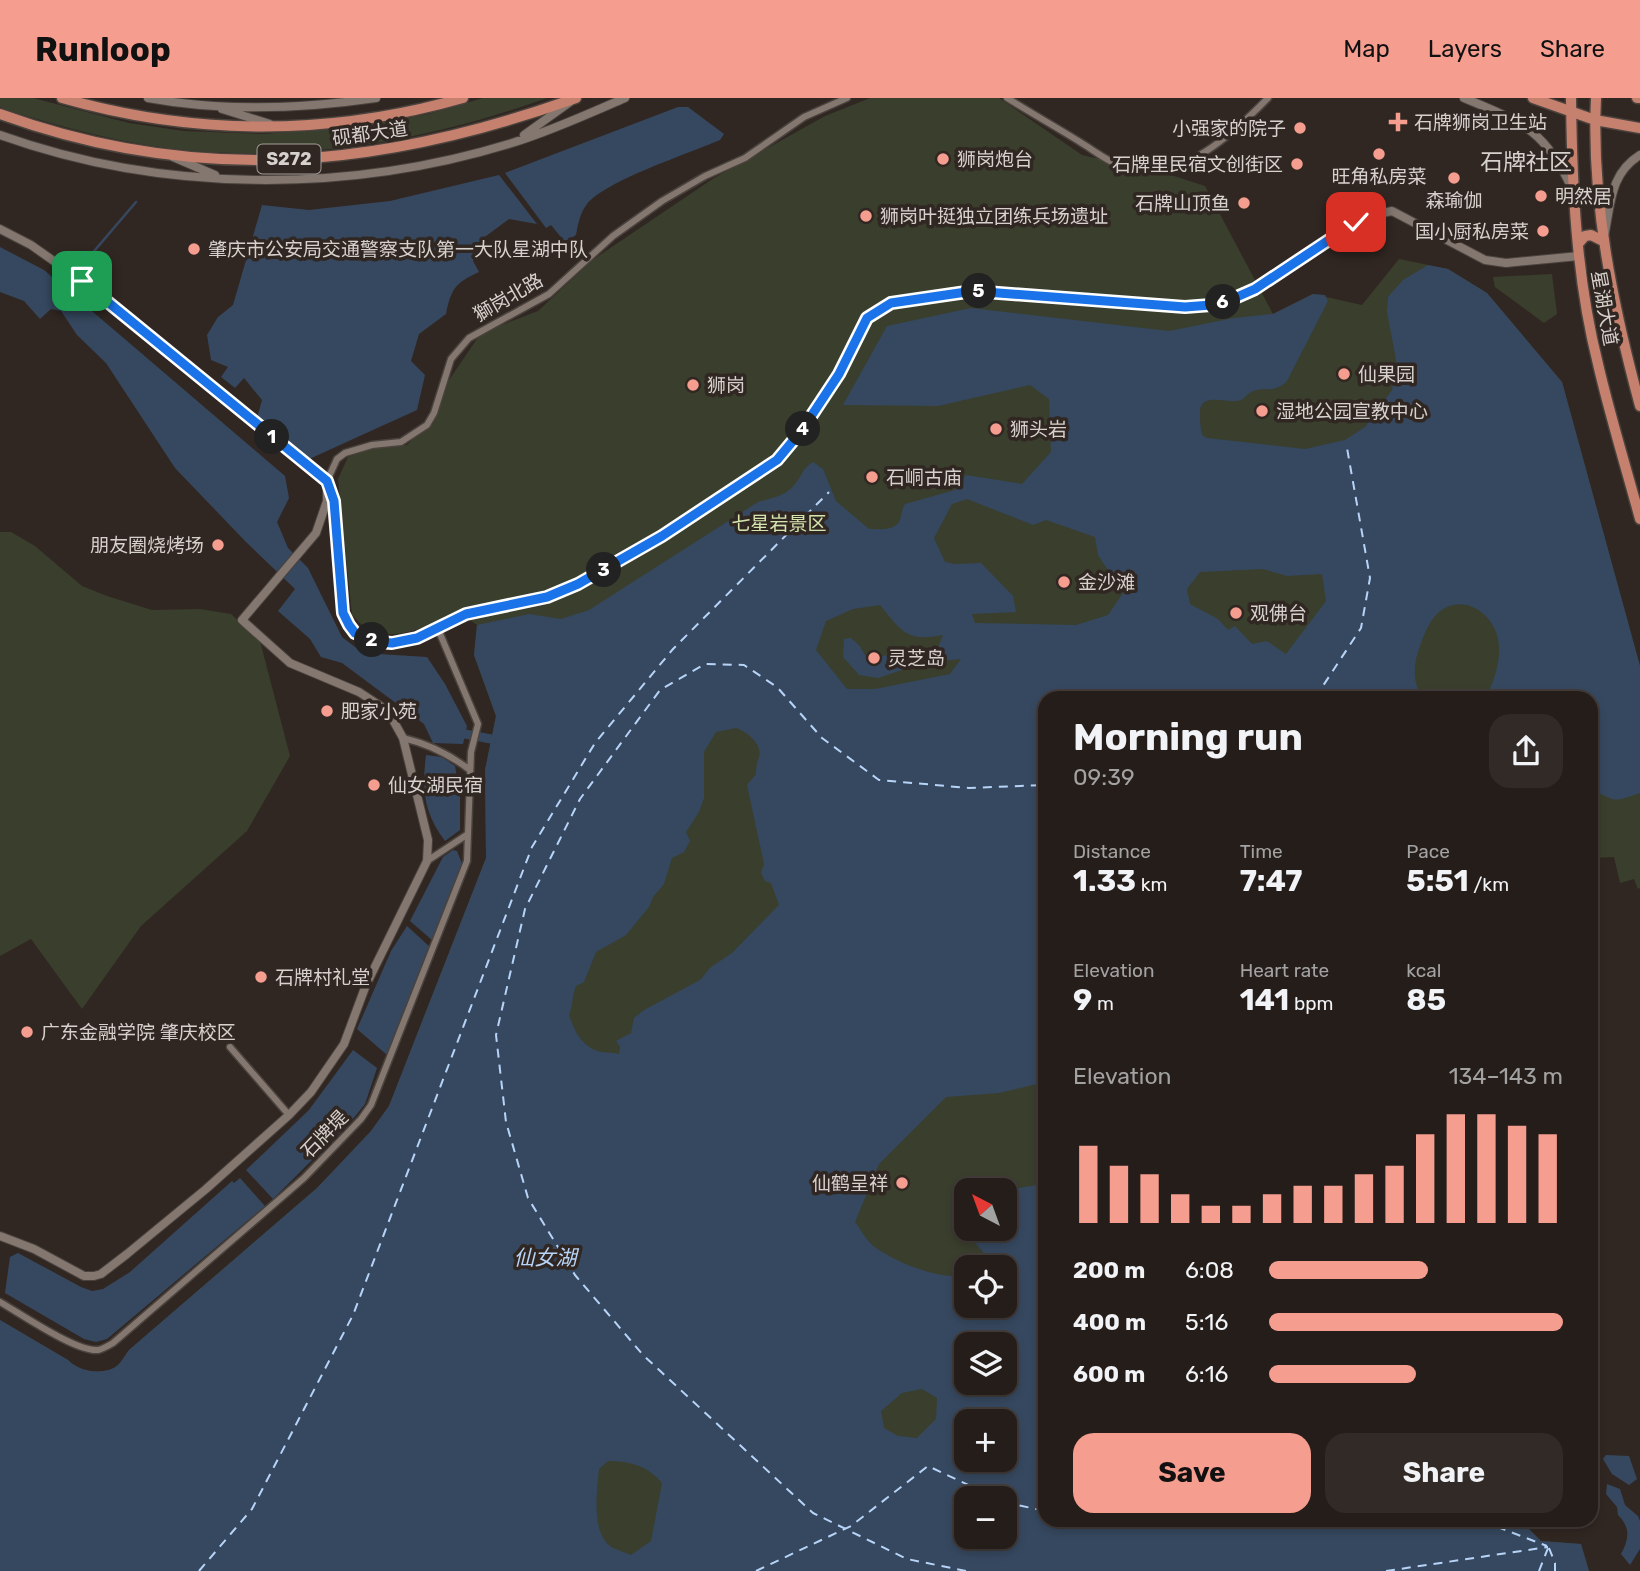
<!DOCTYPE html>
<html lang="en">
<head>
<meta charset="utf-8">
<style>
  :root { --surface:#251d1a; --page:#312a27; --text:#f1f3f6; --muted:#a3a2a2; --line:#423b39; --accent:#f59d8f }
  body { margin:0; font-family:Rubik,"Noto Sans SC",sans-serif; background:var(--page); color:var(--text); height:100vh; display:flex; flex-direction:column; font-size:26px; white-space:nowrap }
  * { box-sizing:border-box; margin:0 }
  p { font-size:23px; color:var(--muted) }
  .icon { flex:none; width:38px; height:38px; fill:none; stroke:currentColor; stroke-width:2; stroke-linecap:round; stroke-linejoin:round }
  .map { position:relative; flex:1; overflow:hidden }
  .drawer { position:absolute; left:1038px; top:593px; width:560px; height:836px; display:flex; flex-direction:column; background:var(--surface); border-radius:21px; box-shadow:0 4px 10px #0003,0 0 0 2px var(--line) }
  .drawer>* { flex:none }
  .needle { width:46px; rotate:319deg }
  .tools { position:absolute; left:954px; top:1080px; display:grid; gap:14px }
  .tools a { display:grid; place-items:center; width:63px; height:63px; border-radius:14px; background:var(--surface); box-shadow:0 4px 10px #0003,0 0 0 2px var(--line); font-size:35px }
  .pin { position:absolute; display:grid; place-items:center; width:60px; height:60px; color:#fff; margin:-30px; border-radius:14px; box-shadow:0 4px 10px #0006 }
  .km { position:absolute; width:35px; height:35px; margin:-18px; border-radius:50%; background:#222; color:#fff; font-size:19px; line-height:35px; text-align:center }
  .round { display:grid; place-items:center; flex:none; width:74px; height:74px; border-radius:21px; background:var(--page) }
  .head { display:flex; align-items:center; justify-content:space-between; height:119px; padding:0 35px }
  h1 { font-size:38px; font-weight:700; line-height:52px }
  .metrics { display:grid; grid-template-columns:repeat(3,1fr); gap:10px; height:119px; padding:7px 35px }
  .metrics div { display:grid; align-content:center }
  .metrics b { font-size:30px; font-weight:700 }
  .metrics small { font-size:19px; font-weight:400 }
  .metrics p { font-size:19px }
  .chart { height:196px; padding:14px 35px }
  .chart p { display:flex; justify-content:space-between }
  .chart svg { width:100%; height:126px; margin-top:7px; stroke:var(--accent); stroke-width:6 }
  .action { display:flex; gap:14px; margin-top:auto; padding:14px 35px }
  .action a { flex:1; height:80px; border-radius:21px; background:var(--accent); color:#111; font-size:28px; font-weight:700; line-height:80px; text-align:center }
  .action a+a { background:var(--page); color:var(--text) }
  ul { padding:0 35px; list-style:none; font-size:23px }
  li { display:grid; grid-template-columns:112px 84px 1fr; align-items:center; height:52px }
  li i { height:18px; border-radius:9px; background:var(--accent) }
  header { display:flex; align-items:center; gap:42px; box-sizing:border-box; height:98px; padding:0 35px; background:var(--accent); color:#111 }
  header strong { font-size:33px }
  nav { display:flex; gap:38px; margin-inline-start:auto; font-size:24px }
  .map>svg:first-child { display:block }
</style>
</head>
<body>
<header>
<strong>Runloop</strong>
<nav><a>Map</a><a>Layers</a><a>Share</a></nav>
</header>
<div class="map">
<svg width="1640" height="1473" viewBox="0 0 1640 1473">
  <rect width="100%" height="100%" fill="#312722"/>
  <!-- green -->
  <path fill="#393e2d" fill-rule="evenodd" d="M0,0H33L129,25L184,33L263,36L369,28L429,16L483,0H547C431,42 307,64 184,52C124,46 65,30 7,12L0,9Z
    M870,0H999L1082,57L1171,77L1205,88L1273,216L1313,196L1362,207L1399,161L1448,171L1487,195L1562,284L1640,568V790L1638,791L1634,781L1620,785L1614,759L1591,760V600H1045V1423H1530L1529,1431L1541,1443L1581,1446L1589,1473H0V1222L68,1262C79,1274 105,1278 118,1267C122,1263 125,1257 129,1252L317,1090L371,1033L389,1008L486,760L485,672L496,618L474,557L477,527L460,515C434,525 397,545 369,532C363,529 357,522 352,517L338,381L348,359L373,350L407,347L437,317L449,282L481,235L538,213L594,161L714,80L825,18ZM966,1092H1004V1130H966ZM966,1169H1004V1208H966ZM966,1246H1004V1284H966ZM966,1323H1004V1362H966ZM966,1400H1004V1438H966Z
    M1552,176L1557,216L1544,225L1495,189L1493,179Z
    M0,434H11L35,448L82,488L107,498L152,512L200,511L231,516L260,543L290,658L247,733L141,828L82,911L31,841L0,858Z"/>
  <!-- water -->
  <path fill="#36485f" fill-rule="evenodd" d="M678,9H688L724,36L720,42C690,55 605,83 587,106C580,115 578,126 576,137L565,144L551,127L546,130L505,75Z
    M499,77L537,126L509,121L482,141L473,163L479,174C455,185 451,191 446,216L419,236L411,263L425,277L417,312L307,362L257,320L262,302L244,280L235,290L221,279L228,269L211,262L207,237L218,219L233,207L262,107L309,112L390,103Z
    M0,149L44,172L285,378L289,400L277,424L288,450L308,470L342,539L363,555L427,559L445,586L467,628L463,646L433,645L424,626L342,565L321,559L310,541L278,513L295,491L245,443L175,370L106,265L77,237L61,213L51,211L40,221L24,203L0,194Z
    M1428,167L1448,171L1487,195L1562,284L1640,568V695C1609,706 1618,702 1591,692V600H1485C1495,583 1503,557 1497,537C1490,512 1460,495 1438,515C1429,523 1424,537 1420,548C1413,565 1412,586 1423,600H1045V984L999,995L946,999L879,1066L855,1124C861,1132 868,1145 876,1150C900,1166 938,1181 966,1178V1208H1004V1169H979L982,1164L983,1154L953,1119V1109L966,1101V1130H1004V1092H1003L1045,1086V1423H1530L1529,1431L1541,1443L1581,1446L1589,1473H0V1222L68,1262C79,1274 105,1278 118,1267C122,1263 125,1257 129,1252L317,1090L371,1033L389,1008L486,760L485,672L496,618L474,557L477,527L529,516L561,521L589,512L758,404C772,400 786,398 795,386C803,377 801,372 813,364L823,371L836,403L869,431C878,431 893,433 899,424C902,418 901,412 905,406L955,392L966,377L1022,386L1051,354L1049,301L1030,287L938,308L843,307L887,228L971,210L1169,233L1234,220L1273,216L1313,196L1325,197L1328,203L1287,283C1273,297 1264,287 1251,294C1245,298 1244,302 1237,303C1224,304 1200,295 1200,314C1200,322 1200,329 1202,337L1207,340L1305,351L1345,342L1365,329L1392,292L1397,267L1387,214L1388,199L1403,182ZM967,401L1033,427L1046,422L1095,439L1098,457L1123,495L1108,517L1076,527L975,525L972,516L1016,514L1013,498L981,465L955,466L945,464L934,440L952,406ZM1263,471L1287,478L1322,476L1326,503L1286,556L1267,543L1252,546L1235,528L1228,532L1218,521L1190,506L1187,491L1200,474ZM880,507C902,534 907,544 943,537L937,552L939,563L961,561L950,576L875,591H847L816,552L826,523L853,511ZM736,630C746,633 763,646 759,659C757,666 756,668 756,676L747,687L764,766L761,775L765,783L771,785L779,807L732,855L711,869L700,882L644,912L634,920L631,935L616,943L620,949L619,956C613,954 607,955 602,954C582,950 575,934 569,917C573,906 572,898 576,888L584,884L596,854L626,837L649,809L653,799L664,786L672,760L684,754L690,743L686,734L699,714L704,700V654L716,634ZM966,1246H1004V1284H966ZM922,1291L937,1300L936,1321L917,1340L898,1338L884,1330L881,1313L902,1295ZM966,1323H1004V1362H966ZM608,1363C630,1363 648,1368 662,1385L651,1443L631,1457C625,1454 616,1452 610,1448C591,1433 597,1393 599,1371ZM966,1400H1004V1438H966Z
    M851,540L859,547L868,562L887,557L902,561V572L878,580L859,577L843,559L844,541Z
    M426,657L442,659L455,668L460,696V732L445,743C423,714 422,691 426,657Z
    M453,752L457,753L463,768L432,842L410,823L443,759Z
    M407,828L430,849L387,957L357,931L391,853Z
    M353,952L377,970L365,1006L352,1022L273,1101L246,1072L309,1012Z
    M240,1080L265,1108L107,1241L96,1244L84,1241L5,1195L10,1159L18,1155L81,1189L92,1193L103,1191L130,1174L232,1083L234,1085Z
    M1606,1357L1629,1358L1637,1381L1629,1387L1612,1376L1603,1361Z
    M1607,1386L1620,1391L1625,1407L1638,1418L1640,1423V1451L1630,1467L1621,1456C1629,1441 1631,1430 1618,1417L1617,1409L1606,1396Z"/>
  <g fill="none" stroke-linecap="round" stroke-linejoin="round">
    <!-- stream -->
    <path stroke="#36485f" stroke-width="2.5" d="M78,172L136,104
      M64,189L71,181"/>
    <!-- canal -->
    <path stroke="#36485f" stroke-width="9" d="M465,636L491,641"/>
    <!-- ferry -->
    <path stroke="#b7d4f8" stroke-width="2" stroke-dasharray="9 7" stroke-linecap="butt" d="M1315,600L1361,530L1370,480L1347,350
      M1004,1404L1045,1413
      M1482,1423L1547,1448
      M1549,1450L1555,1465V1473
      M199,1473L252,1411L353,1217L532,749L595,645L673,551L829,394
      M756,1473L851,1428L928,1368L996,1400
      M966,1473L907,1461L813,1415L643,1257L575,1177L528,1100L506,1024L496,937L525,811L580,701L660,592L705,566L744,567L777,589L822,640L879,682L969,690L1045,687
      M1386,1473L1548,1449
      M1539,1473L1548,1450"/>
    <!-- minor casing -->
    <g stroke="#4a423d" stroke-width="9">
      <path id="minor" d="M1007,0C1031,15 1056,29 1080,44C1095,53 1109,65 1127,70C1179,87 1235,34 1268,0
        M327,383L337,361L345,355L372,347L401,344L427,327L434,315L451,261L469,240L549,196L613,138L662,103L705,78L745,60L804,19L847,0
        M403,640C429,646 449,656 470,672
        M427,763L468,736
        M230,949L289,1017
        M0,1204C21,1216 76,1254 98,1252C103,1251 108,1248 113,1245L304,1080L361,1021L371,1007L467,763L471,654L478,626L438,531"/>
    </g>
    <!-- tertiary casing -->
    <g stroke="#4a423d" stroke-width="10">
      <path id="tertiary" d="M148,0C224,14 301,11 376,0
        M1464,0C1521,24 1545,31 1572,91
        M222,11L270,26
        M0,37C162,95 347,96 512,45C551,33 588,16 625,0
        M524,37L570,4
        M173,59L215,77
        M0,131L31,147L82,183L327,383
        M1605,134C1611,103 1611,75 1640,57
        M327,383L334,403L343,515L349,527L355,535L378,544L392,545L417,540L466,516L547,498L578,487L662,438L777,362L802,332L839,276L867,220L879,211L891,205L973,193L1185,209L1211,207L1230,202L1255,191L1356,124L1369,118L1392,113L1485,162L1506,165L1579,158
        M0,1138L34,1151L84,1178H94L101,1176L127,1156L206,1091L289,1017L311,994L344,946L366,887L427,763L428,742L403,640L388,613L359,594L290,565L242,522L316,435L327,403V392"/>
    </g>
    <!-- primary casing -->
    <g stroke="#4a423d" stroke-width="13">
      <path id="primary" d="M62,0C194,38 331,38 463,0
        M1533,0L1595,22L1640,30
        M1571,0C1572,89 1576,179 1598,266C1610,318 1626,369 1640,421
        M1596,0C1591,104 1613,208 1640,308
        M1637,0H1640
        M0,16C198,88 381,70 576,0
        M1578,146L1585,138L1591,137L1603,143"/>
    </g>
    <!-- minor -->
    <use href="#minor" stroke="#837770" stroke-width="6"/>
    <!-- tertiary -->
    <use href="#tertiary" stroke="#837770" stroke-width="8"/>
    <!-- primary -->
    <use href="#primary" stroke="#c5806e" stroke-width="10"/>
  </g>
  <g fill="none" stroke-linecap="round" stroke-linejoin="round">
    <!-- route casing -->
    <g stroke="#fff" stroke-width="14">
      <path id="route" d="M82,183L327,383L334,403L343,515L349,527L355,535L378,544L392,545L417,540L466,516L547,499L578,486L662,438L777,362L802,332L839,276L867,220L891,205L973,193L1185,209L1211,207L1230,202L1255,191L1356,124"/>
    </g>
    <!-- route -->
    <use href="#route" stroke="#1a73e8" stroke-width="9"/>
  </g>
  <!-- markers -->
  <g fill="#f59d8f" stroke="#312722" stroke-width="2.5">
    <path d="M1394.5 13.5h7v7h7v7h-7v7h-7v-7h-7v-7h7z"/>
    <circle cx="1300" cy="30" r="7"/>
    <circle cx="1379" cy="56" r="7"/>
    <circle cx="943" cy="61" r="7"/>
    <circle cx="1297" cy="66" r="7"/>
    <circle cx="1454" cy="80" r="7"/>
    <circle cx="1541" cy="98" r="7"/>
    <circle cx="1244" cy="105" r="7"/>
    <circle cx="866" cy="118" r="7"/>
    <circle cx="1543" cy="133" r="7"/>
    <circle cx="194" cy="151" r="7"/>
    <circle cx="1344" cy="276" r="7"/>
    <circle cx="693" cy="287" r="7"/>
    <circle cx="1262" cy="313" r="7"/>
    <circle cx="996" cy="331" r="7"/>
    <circle cx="872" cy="379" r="7"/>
    <circle cx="218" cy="447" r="7"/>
    <circle cx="1064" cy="484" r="7"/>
    <circle cx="1236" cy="515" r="7"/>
    <circle cx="874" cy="560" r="7"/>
    <circle cx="327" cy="613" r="7"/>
    <circle cx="374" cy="687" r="7"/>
    <circle cx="261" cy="879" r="7"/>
    <circle cx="27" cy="934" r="7"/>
    <circle cx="902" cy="1085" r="7"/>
  </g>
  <g text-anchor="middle" stroke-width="7" stroke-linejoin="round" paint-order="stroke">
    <!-- shield labels -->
    <rect fill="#312722" stroke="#a59e9a" stroke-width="2" x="257.5" y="46.5" width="63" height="29" rx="5"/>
    <g font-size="18" font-weight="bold" fill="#d7d1cd">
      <text x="289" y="67">S272</text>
    </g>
    <!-- poi labels -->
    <g font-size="19" fill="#d7d1cd" stroke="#312722" text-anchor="start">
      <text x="1414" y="31">石牌狮岗卫生站</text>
      <text x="1286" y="37" text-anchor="end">小强家的院子</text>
      <text x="957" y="68">狮岗炮台</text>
      <text x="1283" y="73" text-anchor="end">石牌里民宿文创街区</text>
      <text x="1379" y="85" text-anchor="middle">旺角私房菜</text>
      <text x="1555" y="105">明然居</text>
      <text x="1454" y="109" text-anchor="middle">森瑜伽</text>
      <text x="1230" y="112" text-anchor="end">石牌山顶鱼</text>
      <text x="880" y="125">狮岗叶挺独立团练兵场遗址</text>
      <text x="1529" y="140" text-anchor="end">国小厨私房菜</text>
      <text x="208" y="158">肇庆市公安局交通警察支队第一大队星湖中队</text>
      <text x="1358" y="283">仙果园</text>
      <text x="707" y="294">狮岗</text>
      <text x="1276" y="320">湿地公园宣教中心</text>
      <text x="1010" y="338">狮头岩</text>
      <text x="886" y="386">石峒古庙</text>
      <text x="204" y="454" text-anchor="end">朋友圈烧烤场</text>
      <text x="1078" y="491">金沙滩</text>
      <text x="1250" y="522">观佛台</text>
      <text x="888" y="567">灵芝岛</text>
      <text x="341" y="620">肥家小苑</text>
      <text x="388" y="694">仙女湖民宿</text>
      <text x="275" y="886">石牌村礼堂</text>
      <text x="41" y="941">广东金融学院 肇庆校区</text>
      <text x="888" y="1092" text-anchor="end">仙鹤呈祥</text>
    </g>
    <!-- street labels -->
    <g font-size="19" fill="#d7d1cd" stroke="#312722">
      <text transform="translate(370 35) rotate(-8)" y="7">砚都大道</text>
      <text transform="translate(508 199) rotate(-30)" y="7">獅岗北路</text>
      <text transform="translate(1605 210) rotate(80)" y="7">星湖大道</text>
      <text transform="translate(324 1036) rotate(-46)" y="7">石牌堤</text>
    </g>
    <!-- park labels -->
    <g font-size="19" fill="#d4e5ae" stroke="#312722">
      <text x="779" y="432">七星岩景区</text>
    </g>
    <!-- water labels -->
    <g font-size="21" font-style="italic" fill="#b7d4f8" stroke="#312722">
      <text x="545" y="1167">仙女湖</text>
    </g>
    <!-- quarter labels -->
    <g font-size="23" fill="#d7d1cd" stroke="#312722">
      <text x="1526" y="72">石牌社区</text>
    </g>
  </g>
</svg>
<div class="tools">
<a><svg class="needle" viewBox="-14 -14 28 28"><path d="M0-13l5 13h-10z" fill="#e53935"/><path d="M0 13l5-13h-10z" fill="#a3a2a2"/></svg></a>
<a><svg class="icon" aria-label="locate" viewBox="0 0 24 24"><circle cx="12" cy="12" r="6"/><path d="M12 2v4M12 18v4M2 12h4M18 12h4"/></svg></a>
<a><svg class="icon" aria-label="layers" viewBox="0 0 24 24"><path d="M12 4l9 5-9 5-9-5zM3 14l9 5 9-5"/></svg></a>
<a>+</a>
<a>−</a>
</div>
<div class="pin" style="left:82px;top:183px;background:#1e9e55"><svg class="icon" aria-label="arrive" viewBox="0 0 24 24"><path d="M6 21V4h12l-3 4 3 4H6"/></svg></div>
<div class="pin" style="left:1356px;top:124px;background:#d93025"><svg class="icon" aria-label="check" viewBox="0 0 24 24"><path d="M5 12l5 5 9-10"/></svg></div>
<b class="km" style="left:272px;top:339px">1</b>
<b class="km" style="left:372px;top:542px">2</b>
<b class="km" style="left:604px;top:472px">3</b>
<b class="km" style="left:803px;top:331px">4</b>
<b class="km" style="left:979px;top:193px">5</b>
<b class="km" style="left:1223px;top:204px">6</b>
<section class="drawer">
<div class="head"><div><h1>Morning run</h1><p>09:39</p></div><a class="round"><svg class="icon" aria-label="share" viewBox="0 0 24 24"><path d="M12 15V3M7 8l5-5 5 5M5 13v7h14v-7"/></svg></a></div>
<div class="metrics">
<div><p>Distance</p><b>1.33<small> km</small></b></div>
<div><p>Time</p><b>7:47</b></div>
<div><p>Pace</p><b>5:51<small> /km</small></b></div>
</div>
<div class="metrics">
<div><p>Elevation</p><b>9<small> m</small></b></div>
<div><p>Heart rate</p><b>141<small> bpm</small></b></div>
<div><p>kcal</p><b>85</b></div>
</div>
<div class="chart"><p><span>Elevation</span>134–143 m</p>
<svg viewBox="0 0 160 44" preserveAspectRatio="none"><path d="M5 44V17M15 44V24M25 44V27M35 44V34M45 44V38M55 44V38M65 44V34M75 44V31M85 44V31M95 44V27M105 44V24M115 44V13M125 44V6M135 44V6M145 44V10M155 44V13"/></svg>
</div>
<ul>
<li><b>200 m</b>6:08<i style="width:54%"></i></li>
<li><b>400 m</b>5:16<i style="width:100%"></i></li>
<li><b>600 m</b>6:16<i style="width:50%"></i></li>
</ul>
<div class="action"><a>Save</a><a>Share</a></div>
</section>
</div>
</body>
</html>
